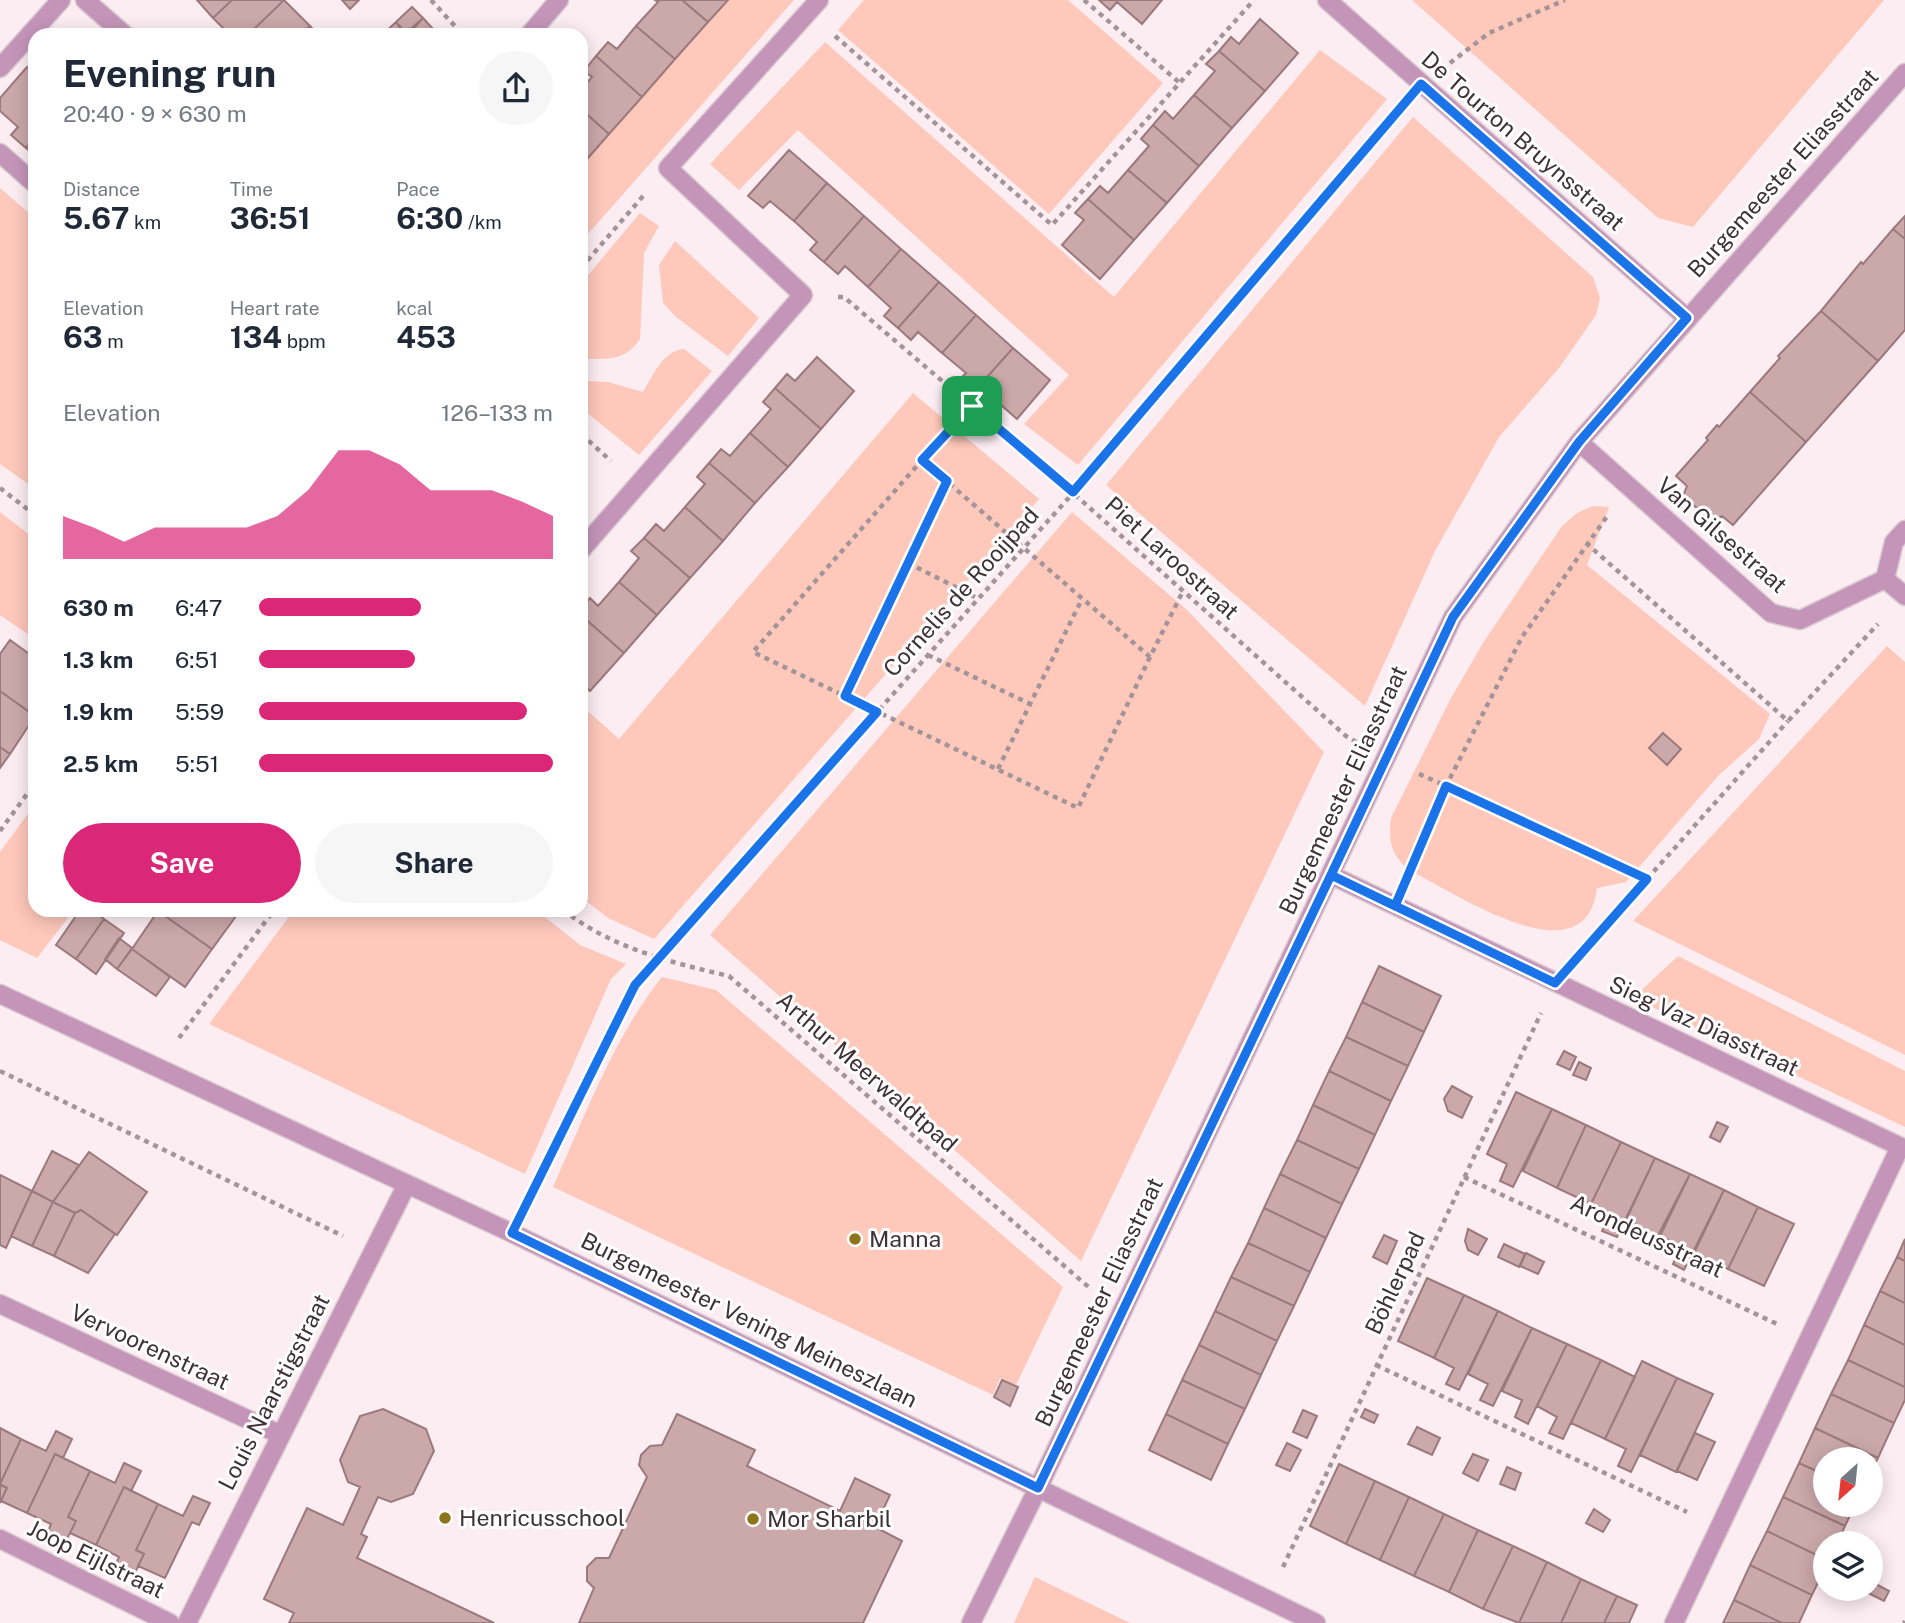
<!DOCTYPE html>
<html lang="en">
<head>
<meta charset="utf-8">
<style>
  :root { --surface:#fff; --page:#f6f6f7; --text:#1f2937; --muted:#747a83; --accent:#db2777 }
  body { margin:0; font-family:"Public Sans",sans-serif; background:var(--page); color:var(--text); height:100vh; display:flex; flex-direction:column; font-size:26px; white-space:nowrap }
  * { box-sizing:border-box; margin:0 }
  p { font-size:23px; color:var(--muted) }
  .icon { flex:none; width:38px; height:38px; fill:none; stroke:currentColor; stroke-width:2; stroke-linecap:round; stroke-linejoin:round }
  .map { position:relative; flex:1; overflow:hidden }
  .drawer { position:absolute; left:28px; top:28px; width:560px; height:889px; display:flex; flex-direction:column; background:var(--surface); border-radius:21px; box-shadow:0 4px 18px #0003 }
  .drawer>* { flex:none }
  .needle { width:46px; rotate:207deg }
  .controls { position:absolute; left:1813px; top:1447px; display:grid; gap:14px }
  .controls a { display:grid; place-items:center; width:70px; height:70px; border-radius:50%; background:var(--surface); box-shadow:0 4px 18px #0003; font-size:35px }
  .pin { position:absolute; display:grid; place-items:center; width:60px; height:60px; color:#fff; margin:-30px; border-radius:14px; box-shadow:0 4px 10px #0006 }
  .round { display:grid; place-items:center; flex:none; width:74px; height:74px; border-radius:37px; background:var(--page) }
  .head { display:flex; align-items:center; justify-content:space-between; height:119px; padding:0 35px }
  h1 { font-size:38px; font-weight:700; line-height:52px }
  .figures { display:grid; grid-template-columns:repeat(3,1fr); gap:10px; height:119px; padding:7px 35px }
  .figures div { display:grid; align-content:center }
  .figures b { font-size:30px; font-weight:700 }
  .figures small { font-size:19px; font-weight:400 }
  .figures p { font-size:19px }
  .chart { height:196px; padding:14px 35px }
  .chart p { display:flex; justify-content:space-between }
  .chart svg { width:100%; height:126px; margin-top:7px; fill:var(--accent); opacity:.7 }
  .action { display:flex; gap:14px; margin-top:auto; padding:14px 35px }
  .action a { flex:1; height:80px; border-radius:42px; background:var(--accent); color:#fff; font-size:28px; font-weight:700; line-height:80px; text-align:center }
  .action a+a { background:var(--page); color:var(--text) }
  ul { padding:0 35px; list-style:none; font-size:23px }
  li { display:grid; grid-template-columns:112px 84px 1fr; align-items:center; height:52px }
  li i { height:18px; border-radius:9px; background:var(--accent) }
  .map>svg:first-child { display:block }
</style>
</head>
<body>
<div class="map">
<svg width="1905" height="1623" viewBox="0 0 1905 1623">
  <rect width="100%" height="100%" fill="#fcedf2"/>
  <!-- green -->
  <path fill="#fec8bb" d="M728,0H794L581,242V166Z
    M864,0H1068L1163,83L1049,214L838,30Z
    M1412,0H1884L1693,227L1658,218Z
    M825,42L1114,297L1320,50L1387,99L1078,465L1024,424L1069,375L798,130L739,190L710,164Z
    M1413,117L1593,277L1600,298L1596,315L1559,368L1499,437L1435,551L1365,706L1106,485Z
    M0,188L35,218V489L0,464Z
    M640,213L659,226L644,253L640,339C626,360 610,359 586,359L584,280Z
    M675,241L759,318L728,356L676,317L663,303L659,265Z
    M684,349L712,371L639,455L586,412V381L608,382L643,392C653,376 663,350 684,349Z
    M913,393L1039,499L654,939L608,918L581,897V705L619,739Z
    M1593,506L1609,507L1587,565L1770,714L1759,739L1718,776L1626,882L1597,888C1586,982 1455,893 1411,871C1391,857 1388,841 1391,818L1451,698L1483,643L1562,526L1577,513Z
    M0,512L35,539V639L0,615Z
    M1072,512L1187,610L1324,752L1081,1261L710,935Z
    M1887,646L1905,662V1055L1633,921Z
    M35,804V910H74L37,958L0,940V852Z
    M294,910H536L580,945L626,964L611,979L525,1174L209,1024Z
    M1678,956L1905,1071V1127L1633,998Z
    M662,977L716,990L1063,1287L1016,1385L1000,1378L993,1395L553,1187C584,1118 615,1035 662,977Z
    M1035,1577L1130,1623H1014Z"/>
  <!-- building -->
  <path fill="#cba8aa" stroke="#9b797c" stroke-width="2" d="M197,0H232L213,18Z
    M232,0H284L248,35H230L213,18Z
    M284,0L310,26L300,35H248Z
    M342,0H359L350,9Z
    M655,0H682L708,22L675,59L636,26L658,2Z
    M682,0H728L708,22Z
    M1099,0H1162L1142,24L1117,2L1110,10Z
    M412,7L423,18L406,33L396,22Z
    M423,18L433,29L427,35H408Z
    M1260,19L1298,53L1265,91L1219,51L1231,37L1239,44Z
    M396,22L405,35H382Z
    M310,26L318,35H300Z
    M636,26L675,59L642,97L596,56L608,42L617,49Z
    M1219,51L1265,91L1232,128L1194,95L1215,71L1206,64Z
    M596,56L642,97L609,134L581,109V90L592,77L584,71Z
    M27,67L35,74V137L26,148L11,135L18,127L0,111V98Z
    M1194,95L1232,128L1199,166L1153,125L1165,111L1173,119Z
    M581,109L609,134L581,166Z
    M1153,125L1199,166L1167,203L1128,170L1149,146L1141,139Z
    M35,137V156L26,148Z
    M789,150L827,183L794,221L770,201L763,208L748,196Z
    M1128,170L1167,203L1134,240L1088,199L1100,186L1108,193Z
    M827,183L864,216L824,262L810,250L817,242L794,221Z
    M1088,199L1134,240L1100,279L1062,245L1084,220L1075,213Z
    M864,216L901,249L868,287L845,266L838,274L824,262Z
    M1905,216V239L1893,229Z
    M1893,229L1905,239V330L1878,361L1821,311L1861,262L1863,264Z
    M901,249L939,282L898,328L884,316L891,308L868,287Z
    M939,282L976,315L942,353L918,332L911,340L898,328Z
    M1821,311L1878,361L1806,442L1750,392L1780,358L1778,356Z
    M976,315L1013,348L972,394L958,381L966,373L942,353Z
    M1013,348L1050,380L1017,419L993,398L986,406L972,394Z
    M817,357L854,391L821,429L775,388L787,374L795,381Z
    M775,388L821,429L788,467L750,433L771,409L763,402Z
    M1750,392L1806,442L1733,525L1722,516L1713,522L1683,496L1687,486L1676,476L1708,440L1706,438L1717,425L1719,427Z
    M750,433L788,467L755,503L709,463L721,449L730,456Z
    M709,463L755,503L723,541L685,507L705,484L697,477Z
    M685,507L723,541L690,578L644,538L656,524L664,531Z
    M644,538L690,578L657,615L619,582L639,558L631,551Z
    M619,582L657,615L624,653L581,615V609L590,598L598,606Z
    M581,615L624,653L590,691L581,682Z
    M10,640L35,658V716L0,691V654Z
    M0,691L35,716L10,754L0,747Z
    M1663,733L1681,749L1667,765L1649,748Z
    M0,747L10,754L0,768Z
    M80,910H92L104,919L76,959L56,945Z
    M236,910L239,912L212,949L158,911Z
    M158,911L212,949L185,987L132,949Z
    M104,919L124,933L96,974L76,959Z
    M119,938L132,948L117,969L105,959Z
    M132,949L170,977L156,996L117,969Z
    M1379,966L1441,996L1424,1032L1362,1002Z
    M1362,1002L1424,1032L1408,1066L1346,1037Z
    M1346,1037L1408,1066L1391,1101L1329,1071Z
    M1564,1051L1576,1057L1570,1070L1557,1064Z
    M1579,1062L1591,1068L1586,1080L1573,1075Z
    M1329,1071L1391,1101L1375,1135L1313,1105Z
    M1452,1086L1472,1097L1462,1118L1448,1111L1444,1099Z
    M1516,1092L1552,1109L1513,1187L1500,1181L1507,1164L1487,1154Z
    M1313,1105L1375,1135L1359,1169L1297,1140Z
    M1552,1109L1586,1125L1557,1188L1523,1171Z
    M1717,1122L1728,1127L1720,1142L1710,1137Z
    M1586,1125L1621,1142L1591,1204L1557,1188Z
    M1297,1140L1359,1169L1342,1204L1280,1174Z
    M1621,1142L1655,1158L1617,1237L1602,1231L1611,1214L1591,1204Z
    M52,1151L79,1165L53,1202L32,1191Z
    M89,1152L147,1192L117,1235L81,1210L75,1213L53,1202Z
    M1655,1158L1690,1174L1652,1247L1644,1243L1649,1232L1626,1220Z
    M1280,1174L1342,1204L1326,1238L1264,1208Z
    M1690,1174L1724,1190L1684,1270L1673,1264L1681,1246L1660,1236Z
    M0,1175L32,1191L6,1248L0,1245Z
    M1724,1190L1758,1207L1728,1269L1694,1253Z
    M32,1191L53,1202L32,1246L11,1236Z
    M53,1202L75,1213L54,1256L32,1246Z
    M1758,1207L1794,1224L1764,1286L1728,1269Z
    M1264,1208L1326,1238L1310,1272L1248,1243Z
    M81,1210L115,1234L88,1273L54,1256L75,1213Z
    M1468,1229L1487,1239L1478,1255L1468,1250L1465,1241Z
    M1384,1235L1397,1241L1387,1264L1373,1257Z
    M1905,1239V1261L1897,1257Z
    M1248,1243L1310,1272L1294,1306L1231,1277Z
    M1504,1244L1525,1254L1519,1267L1498,1257Z
    M1526,1253L1544,1262L1538,1274L1520,1266Z
    M1897,1257L1905,1261V1303L1880,1291Z
    M1231,1277L1294,1306L1277,1341L1215,1311Z
    M1427,1278L1464,1295L1434,1358L1398,1341Z
    M1880,1291L1905,1303V1345L1864,1325Z
    M1464,1295L1498,1311L1459,1390L1446,1384L1454,1368L1434,1358Z
    M1215,1311L1277,1341L1261,1375L1199,1345Z
    M1498,1311L1532,1328L1493,1406L1480,1400L1488,1384L1468,1374Z
    M1864,1325L1905,1345V1387L1848,1360Z
    M1532,1328L1567,1344L1528,1424L1515,1417L1522,1400L1502,1391Z
    M1567,1344L1601,1360L1563,1439L1549,1433L1557,1417L1537,1406Z
    M1199,1345L1261,1375L1245,1409L1182,1380Z
    M1601,1360L1635,1377L1605,1439L1571,1423Z
    M1848,1360L1905,1387V1400L1894,1423L1831,1394Z
    M1642,1361L1677,1378L1631,1472L1618,1466L1626,1449L1605,1439Z
    M1677,1378L1713,1394L1676,1472L1640,1455Z
    M1002,1380L1018,1387L1010,1406L994,1397Z
    M1182,1380L1245,1409L1228,1444L1166,1414Z
    M1831,1394L1894,1423L1878,1458L1815,1428Z
    M383,1409L426,1429L434,1451L413,1494L391,1502L378,1497L361,1534L367,1537L357,1558L494,1623H289L294,1613L264,1599L307,1508L343,1525L360,1487L348,1482L340,1460L360,1416Z
    M1365,1409L1378,1415L1374,1423L1361,1417Z
    M1303,1410L1317,1416L1307,1438L1293,1432Z
    M677,1414L755,1450L747,1466L840,1511L855,1478L890,1495L875,1527L902,1541L863,1623H579L594,1588L587,1581V1567L596,1558H609L647,1477L639,1465L641,1455L650,1446L662,1445Z
    M1166,1414L1228,1444L1211,1480L1149,1450Z
    M1417,1427L1440,1438L1432,1455L1408,1444Z
    M0,1428L21,1439L0,1484Z
    M1815,1428L1878,1458L1871,1472V1460H1825V1475L1799,1463Z
    M56,1431L72,1439L63,1458L55,1454L27,1513L1,1501L7,1488L0,1484L21,1439L46,1451Z
    M1695,1433L1715,1442L1697,1480L1677,1471Z
    M1287,1443L1301,1450L1290,1471L1276,1465Z
    M55,1454L90,1471L68,1517L76,1521L65,1543L47,1534L51,1524L27,1513Z
    M1473,1454L1488,1460L1478,1481L1463,1473Z
    M124,1463L141,1471L131,1491L124,1487L96,1545L70,1533L76,1521L68,1517L90,1471L115,1483Z
    M1799,1463L1825,1475V1505H1855L1845,1526L1783,1497Z
    M1339,1464L1375,1481L1346,1544L1310,1526Z
    M1507,1467L1521,1473L1515,1490L1500,1484Z
    M1375,1481L1409,1497L1380,1560L1346,1544Z
    M0,1485L7,1488L0,1503Z
    M124,1487L158,1504L136,1550L144,1554L134,1575L115,1566L119,1557L96,1545Z
    M193,1496L210,1503L199,1525L192,1522L165,1578L138,1566L144,1554L136,1550L158,1504L183,1516Z
    M1409,1497L1444,1514L1414,1576L1380,1560Z
    M1783,1497L1845,1526L1837,1544H1825V1559L1767,1531Z
    M1594,1509L1610,1520L1603,1532L1586,1523Z
    M1444,1514L1478,1530L1449,1592L1414,1576Z
    M1478,1530L1513,1546L1483,1609L1449,1592Z
    M1767,1531L1825,1559V1568L1812,1595L1750,1565Z
    M1513,1546L1547,1562L1519,1623L1483,1609Z
    M1547,1562L1581,1579L1561,1623H1519Z
    M1750,1565L1812,1595L1799,1623H1782L1734,1600Z
    M1581,1579L1617,1596L1604,1623H1561Z
    M1872,1582L1889,1591L1884,1601L1868,1593Z
    M1617,1596L1637,1605L1629,1623H1604Z
    M1734,1600L1782,1623H1723Z"/>
  <g fill="none" stroke-linecap="round" stroke-linejoin="round">
    <!-- street casing -->
    <g stroke="#dacbd0" stroke-width="21">
      <path id="street" d="M85,0L125,35
        M1327,0L1687,318
        M529,35L559,0
        M0,68L61,0
        M0,153L35,184
        M1579,442L1771,613L1800,620L1885,579
        M581,550L803,295L668,168L819,0
        M1885,579L1894,542L1905,530
        M1885,579L1905,596
        M1331,875L1905,1149
        M0,994L512,1233L1316,1623
        M0,1304L279,1434
        M0,1539L170,1623
        M187,1623L407,1184
        M971,1623L1038,1488L1453,617L1579,442L1905,73
        M1674,1623L1900,1147"/>
    </g>
    <!-- path -->
    <path stroke="#a39499" stroke-width="4.5" stroke-dasharray="5 5" stroke-linecap="butt" d="M431,0L463,35
      M1084,0L1181,84
      M835,36L1052,225L1254,0
      M1450,63L1489,33L1565,0
      M581,268L644,195
      M838,297H844L1073,493L1346,736L1356,742
      M581,434L611,461
      M922,460L972,406
      M0,488L35,515
      M1586,543L1788,721L1878,624
      M908,563L979,599
      M928,655L1030,704
      M1150,657L1078,808L753,652L922,460L1150,657L1183,591
      M845,696L947,482
      M998,769L1082,599
      M0,831L35,783
      M1409,874L1446,786L1417,773
      M1647,879L1788,721
      M563,910C612,948 669,962 729,976L1092,1290
      M1581,954L1647,879L1446,786L1522,637L1608,515
      M179,1038L274,910
      M0,1071L343,1236
      M1464,1177L1777,1324
      M528,1202L635,985L656,959L1073,493L1400,109
      M1376,1365L1687,1512
      M1283,1567L1541,1013
      M1904,1623L1905,1621"/>
    <!-- street -->
    <use href="#street" stroke="#c495b9" stroke-width="18"/>
  </g>
  <g fill="none" stroke-linecap="round" stroke-linejoin="round">
    <!-- route casing -->
    <g stroke="#fff" stroke-width="14">
      <path id="route" d="M972,406L922,460L947,481L845,696L877,712L635,985L512,1233L1038,1488L1331,875L1555,983L1647,879L1446,786L1395,906L1331,875L1453,617L1579,442L1687,318L1421,84L1073,492L972,406"/>
    </g>
    <!-- route -->
    <use href="#route" stroke="#1a73e8" stroke-width="9"/>
  </g>
  <!-- markers -->
  <g fill="#8f751a" stroke="#fff" stroke-width="2.5">
    <circle cx="855" cy="1239" r="7"/>
    <circle cx="445" cy="1518" r="7"/>
    <circle cx="753" cy="1519" r="7"/>
  </g>
  <g text-anchor="middle" stroke-width="6" stroke-linejoin="round" paint-order="stroke">
    <!-- street labels -->
    <g font-size="23" fill="#3f3136" stroke="#fff">
      <text transform="translate(1523 141) rotate(41)" y="8">De Tourton Bruynsstraat</text>
      <text transform="translate(1783 173) rotate(-48)" y="8">Burgemeester Eliasstraat</text>
      <text transform="translate(1722 535) rotate(41)" y="8">Van Gilsestraat</text>
      <text transform="translate(1172 558) rotate(42)" y="8">Piet Laroostraat</text>
      <text transform="translate(961 592) rotate(-48)" y="8">Cornelis de Rooijpad</text>
      <text transform="translate(1343 790) rotate(-65)" y="8">Burgemeester Eliasstraat</text>
      <text transform="translate(1704 1026) rotate(25)" y="8">Sieg Vaz Diasstraat</text>
      <text transform="translate(867 1072) rotate(41)" y="8">Arthur Meerwaldtpad</text>
      <text transform="translate(1647 1236) rotate(25)" y="8">Arondeusstraat</text>
      <text transform="translate(1395 1283) rotate(-65)" y="8">Böhlerpad</text>
      <text transform="translate(1099 1302) rotate(-65)" y="8">Burgemeester Eliasstraat</text>
      <text transform="translate(749 1320) rotate(26)" y="8">Burgemeester Vening Meineszlaan</text>
      <text transform="translate(150 1347) rotate(25)" y="8">Vervoorenstraat</text>
      <text transform="translate(274 1392) rotate(-63)" y="8">Louis Naarstigstraat</text>
      <text transform="translate(96 1559) rotate(26)" y="8">Joop Eijlstraat</text>
    </g>
    <!-- poi labels -->
    <g font-size="23" fill="#3f3136" stroke="#fff" text-anchor="start">
      <text x="869" y="1247">Manna</text>
      <text x="459" y="1526">Henricusschool</text>
      <text x="767" y="1527">Mor Sharbil</text>
    </g>
  </g>
</svg>
<div class="controls">
<a><svg class="needle" viewBox="-14 -14 28 28"><path d="M0-13l5 13h-10z" fill="#e53935"/><path d="M0 13l5-13h-10z" fill="#747a83"/></svg></a>
<a><svg class="icon" aria-label="layers" viewBox="0 0 24 24"><path d="M12 4l9 5-9 5-9-5zM3 14l9 5 9-5"/></svg></a>
</div>
<div class="pin" style="left:972px;top:406px;background:#1e9e55"><svg class="icon" aria-label="arrive" viewBox="0 0 24 24"><path d="M6 21V4h12l-3 4 3 4H6"/></svg></div>
<section class="drawer">
<div class="head"><div><h1>Evening run</h1><p>20:40 · 9 × 630 m</p></div><a class="round"><svg class="icon" aria-label="share" viewBox="0 0 24 24"><path d="M12 15V3M7 8l5-5 5 5M5 13v7h14v-7"/></svg></a></div>
<div class="figures">
<div><p>Distance</p><b>5.67<small> km</small></b></div>
<div><p>Time</p><b>36:51</b></div>
<div><p>Pace</p><b>6:30<small> /km</small></b></div>
</div>
<div class="figures">
<div><p>Elevation</p><b>63<small> m</small></b></div>
<div><p>Heart rate</p><b>134<small> bpm</small></b></div>
<div><p>kcal</p><b>453</b></div>
</div>
<div class="chart"><p><span>Elevation</span>126–133 m</p>
<svg viewBox="0 0 160 44" preserveAspectRatio="none"><path d="M0 44V29L10 33L20 38L30 33L40 33L50 33L60 33L70 29L80 20L90 6L100 6L110 11L120 20L130 20L140 20L150 24L160 29V44z"/></svg>
</div>
<ul>
<li><b>630 m</b>6:47<i style="width:55%"></i></li>
<li><b>1.3 km</b>6:51<i style="width:53%"></i></li>
<li><b>1.9 km</b>5:59<i style="width:91%"></i></li>
<li><b>2.5 km</b>5:51<i style="width:100%"></i></li>
</ul>
<div class="action"><a>Save</a><a>Share</a></div>
</section>
</div>
</body>
</html>
